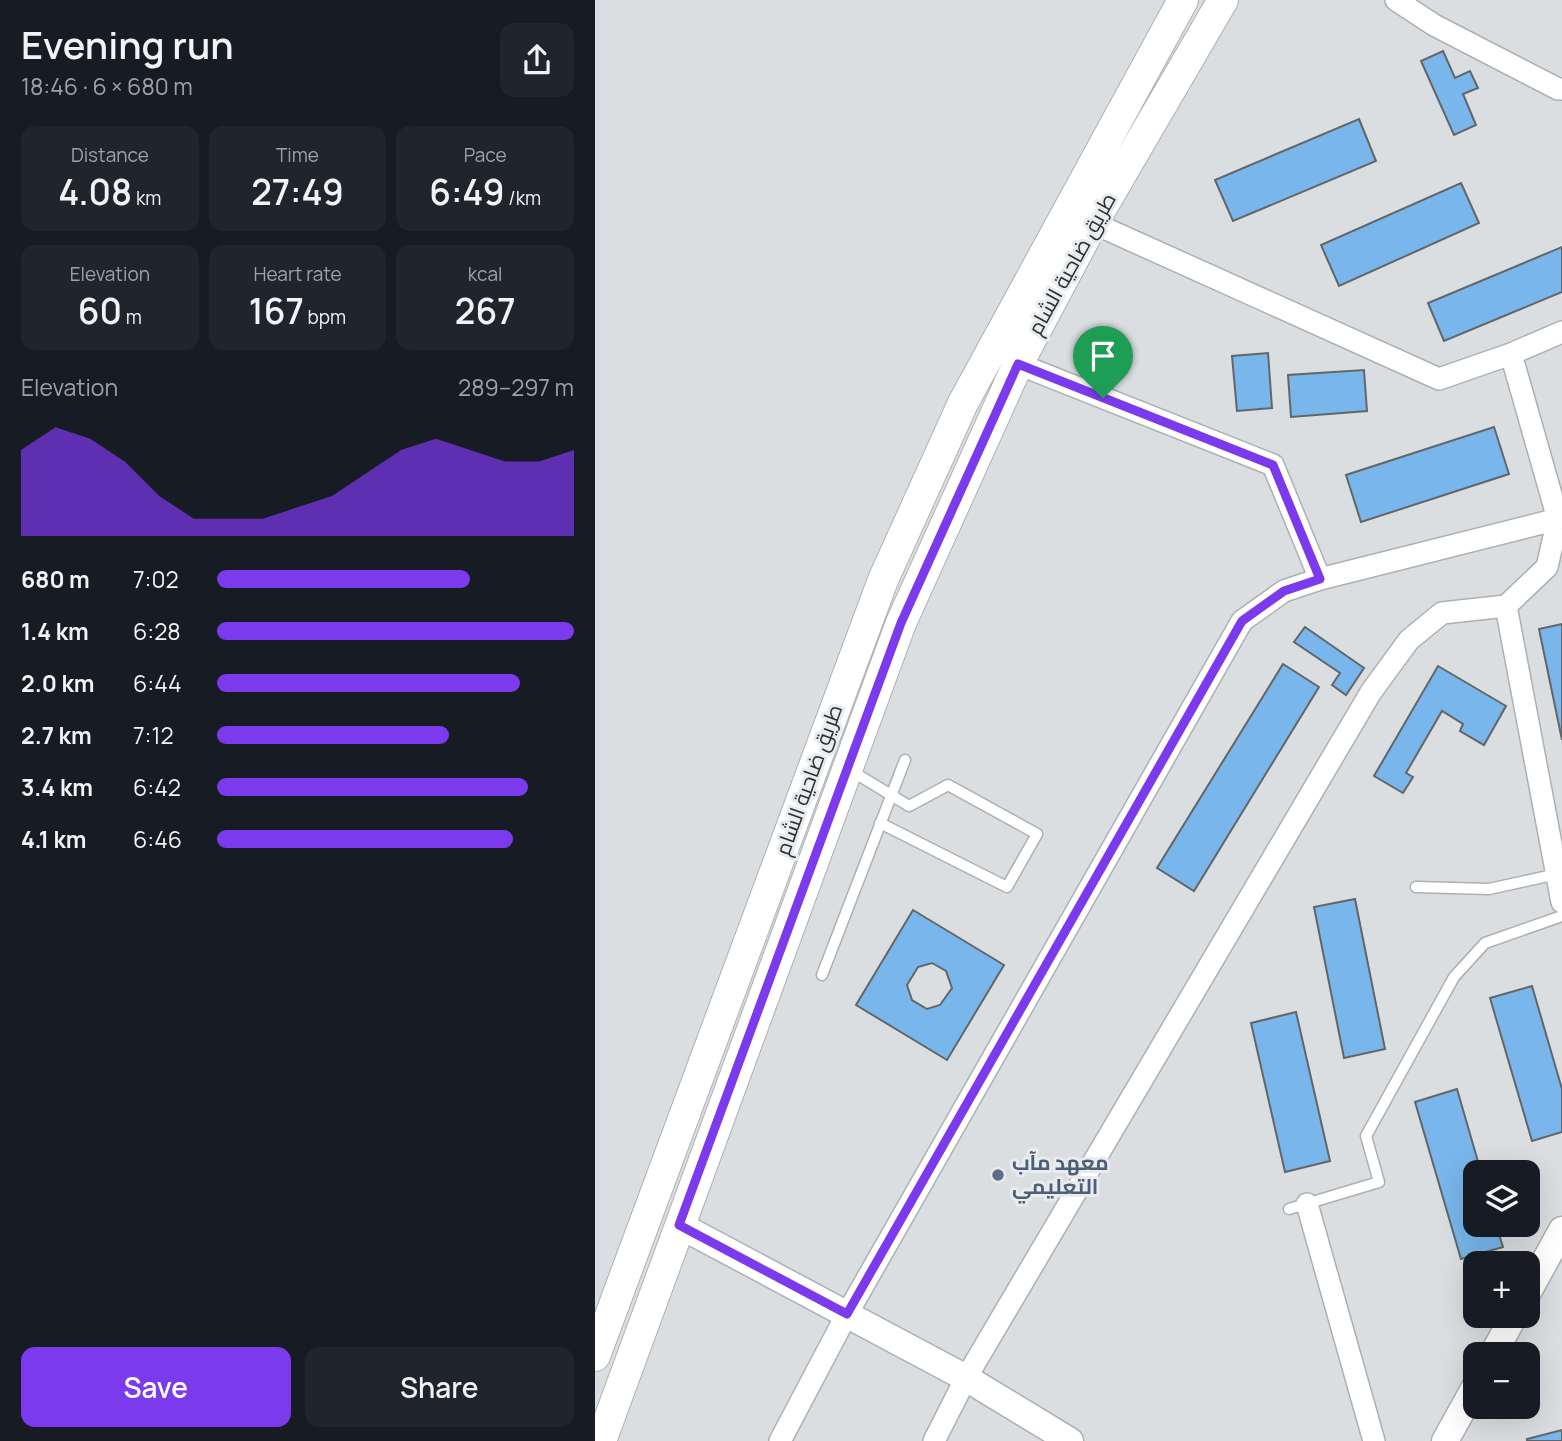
<!DOCTYPE html>
<html lang="en">
<head>
<meta charset="utf-8">
<style>
  :root { --surface:#171b24; --page:#20242c; --text:#f1f3f6; --muted:#9ea1a6; --accent:#7c3aed }
  body { margin:0; font-family:Manrope,Cairo,sans-serif; background:var(--page); color:var(--text); height:100vh; display:flex; flex-direction:column; font-size:26px; white-space:nowrap }
  * { box-sizing:border-box; margin:0 }
  p { font-size:23px; color:var(--muted) }
  .icon { flex:none; width:38px; height:38px; fill:none; stroke:currentColor; stroke-width:2; stroke-linecap:round; stroke-linejoin:round }
  .map { position:relative; flex:1; overflow:hidden }
  .side { display:flex; flex-direction:column; background:var(--surface); width:595px }
  .side>* { flex:none }
  .buttons { position:absolute; left:868px; top:1160px; display:grid; gap:14px }
  .buttons a { display:grid; place-items:center; width:77px; height:77px; border-radius:14px; background:var(--surface); box-shadow:0 7px 28px #0002; font-size:35px }
  .pin { position:absolute; display:grid; place-items:center; width:60px; height:60px; color:#fff; margin:-72px -30px; border-radius:50% 50% 50% 0; rotate:-45deg; box-shadow:0 0 7px #0007 }
  .pin .icon { rotate:45deg }
  .round { display:grid; place-items:center; flex:none; width:74px; height:74px; border-radius:14px; background:var(--page) }
  .overview { display:flex; align-items:center; justify-content:space-between; height:119px; padding:0 21px }
  h1 { font-size:38px; font-weight:600; line-height:52px }
  .figures { display:grid; grid-template-columns:repeat(3,1fr); gap:10px; height:119px; padding:7px 21px }
  .figures div { display:grid; align-content:center; border-radius:14px; background:var(--page); text-align:center }
  .figures b { font-size:35px; font-weight:600 }
  .figures small { font-size:19px; font-weight:400 }
  .figures p { font-size:19px }
  .chart { height:196px; padding:14px 21px }
  .chart p { display:flex; justify-content:space-between }
  .chart svg { width:100%; height:126px; margin-top:7px; fill:var(--accent); opacity:.7 }
  .button { display:flex; gap:14px; margin-top:auto; padding:14px 21px }
  .button a { flex:1; height:80px; border-radius:14px; background:var(--accent); color:#fff; font-size:28px; font-weight:600; line-height:80px; text-align:center }
  .button a+a { background:var(--page); color:var(--text) }
  ul { padding:0 21px; list-style:none; font-size:23px }
  li { display:grid; grid-template-columns:112px 84px 1fr; align-items:center; height:52px }
  li i { height:18px; border-radius:9px; background:var(--accent) }
  main { display:flex; flex:1; min-height:0 }
  .map>svg:first-child { display:block }
</style>
</head>
<body>
<main>
<section class="side">
<div class="overview"><div><h1>Evening run</h1><p>18:46 · 6 × 680 m</p></div><a class="round"><svg class="icon" aria-label="share" viewBox="0 0 24 24"><path d="M12 15V3M7 8l5-5 5 5M5 13v7h14v-7"/></svg></a></div>
<div class="figures">
<div><p>Distance</p><b>4.08<small> km</small></b></div>
<div><p>Time</p><b>27:49</b></div>
<div><p>Pace</p><b>6:49<small> /km</small></b></div>
</div>
<div class="figures">
<div><p>Elevation</p><b>60<small> m</small></b></div>
<div><p>Heart rate</p><b>167<small> bpm</small></b></div>
<div><p>kcal</p><b>267</b></div>
</div>
<div class="chart"><p><span>Elevation</span>289–297 m</p>
<svg viewBox="0 0 160 44" preserveAspectRatio="none"><path d="M0 44V14L10 6L20 10L30 18L40 30L50 38L60 38L70 38L80 34L90 30L100 22L110 14L120 10L130 14L140 18L150 18L160 14V44z"/></svg>
</div>
<ul>
<li><b>680 m</b>7:02<i style="width:71%"></i></li>
<li><b>1.4 km</b>6:28<i style="width:100%"></i></li>
<li><b>2.0 km</b>6:44<i style="width:85%"></i></li>
<li><b>2.7 km</b>7:12<i style="width:65%"></i></li>
<li><b>3.4 km</b>6:42<i style="width:87%"></i></li>
<li><b>4.1 km</b>6:46<i style="width:83%"></i></li>
</ul>
<div class="button"><a>Save</a><a>Share</a></div>
</section>
<div class="map">
<svg width="967" height="1441" viewBox="0 0 967 1441">
  <rect width="100%" height="100%" fill="#dbdee1"/>
  <!-- building -->
  <path fill="#78b6eb" stroke="#636668" stroke-width="2" fill-rule="evenodd" d="M848,51L860,78L875,71L883,88L868,94L881,125L859,135L826,61Z
    M764,119L781,161L638,221L620,180Z
    M866,183L884,223L744,286L726,245Z
    M967,247V292L849,341L833,303Z
    M673,353L677,408L642,411L637,356Z
    M769,370L772,411L696,417L693,375Z
    M899,427L914,474L766,522L751,475Z
    M967,624V740L944,629Z
    M710,627L769,668L751,695L737,685L745,673L699,642Z
    M688,664L724,687L599,891L562,868Z
    M843,666L911,706L889,745L865,731L868,724L847,711L811,773L818,777L808,793L779,776Z
    M760,899L790,1049L749,1058L719,907Z
    M318,910L409,965L352,1060L261,1005ZM337,963L351,971L357,988L345,1005L332,1009L317,1000L312,985L323,967Z
    M937,986L967,1089V1132L937,1141L895,998Z
    M701,1012L735,1161L690,1172L656,1023Z
    M862,1089L886,1172H880V1225H901L908,1247L866,1259L820,1102Z
    M967,1430V1441H932V1439Z"/>
  <g fill="none" stroke-linecap="round" stroke-linejoin="round">
    <!-- service casing -->
    <g stroke="#adb0b3" stroke-width="13">
      <path id="service" d="M255,770L314,806L353,785L442,834L412,887L285,823
        M821,887L894,889L962,874
        M227,975L310,760
        M694,1209L784,1182L771,1136L859,977L890,943L967,916"/>
    </g>
    <!-- minor casing -->
    <g stroke="#adb0b3" stroke-width="24">
      <path id="minor" d="M801,0L839,25L963,89H967
        M498,223L844,379L916,354L967,332
        M423,364L678,465L725,579
        M911,606L967,902
        M712,1204L779,1441
        M185,1441L252,1314L647,621L689,591L725,579L963,519
        M339,1441L371,1378L776,692L814,640L847,613L911,606L952,567L963,519L916,354"/>
    </g>
    <!-- tertiary casing -->
    <g stroke="#adb0b3" stroke-width="29">
      <path id="tertiary" d="M84,1225L371,1378L475,1441
        M933,1292L967,1230
        M898,1354L919,1316
        M850,1441L880,1387"/>
    </g>
    <!-- secondary casing -->
    <g stroke="#adb0b3" stroke-width="32">
      <path id="secondary" d="M0,1356L288,580L368,403L588,0
        M6,1441L306,623L423,364L498,223L628,0"/>
    </g>
    <!-- service -->
    <use href="#service" stroke="#fff" stroke-width="10"/>
    <!-- minor -->
    <use href="#minor" stroke="#fff" stroke-width="21"/>
    <!-- tertiary -->
    <use href="#tertiary" stroke="#fff" stroke-width="26"/>
    <!-- secondary -->
    <use href="#secondary" stroke="#fff" stroke-width="30"/>
  </g>
  <g fill="none" stroke-linecap="round" stroke-linejoin="round">
    <!-- route casing -->
    <g stroke="#fff" stroke-width="14">
      <path id="route" d="M423,364L678,465L725,579L689,591L647,621L252,1314L84,1225L306,623Z"/>
    </g>
    <!-- route -->
    <use href="#route" stroke="#7c3aed" stroke-width="9"/>
  </g>
  <!-- markers -->
  <circle fill="#5c6f8a" stroke="#e8ecee" stroke-width="2.5" cx="403" cy="1175" r="7"/>
  <g text-anchor="middle" stroke-width="6" stroke-linejoin="round" paint-order="stroke">
    <!-- street labels -->
    <g font-size="21" fill="#2c2d2e" stroke="#e8ecee">
      <text transform="translate(477 264) rotate(-61)" y="7">طريق ضاحية الشام</text>
      <text transform="translate(214 780) rotate(-70)" y="7">طريق ضاحية الشام</text>
    </g>
    <!-- service labels -->
    <g font-size="21" font-weight="bold" fill="#4e5e75" stroke="#e8ecee" text-anchor="start">
      <text x="417" y="1170">معهد مآب<tspan x="417" dy="24">التعليمي</tspan></text>
    </g>
  </g>
</svg>
<div class="buttons">
<a><svg class="icon" aria-label="layers" viewBox="0 0 24 24"><path d="M12 4l9 5-9 5-9-5zM3 14l9 5 9-5"/></svg></a>
<a>+</a>
<a>−</a>
</div>
<div class="pin" style="left:508px;top:398px;background:#1e9e55"><svg class="icon" aria-label="arrive" viewBox="0 0 24 24"><path d="M6 21V4h12l-3 4 3 4H6"/></svg></div>
</div>
</main>
</body>
</html>
